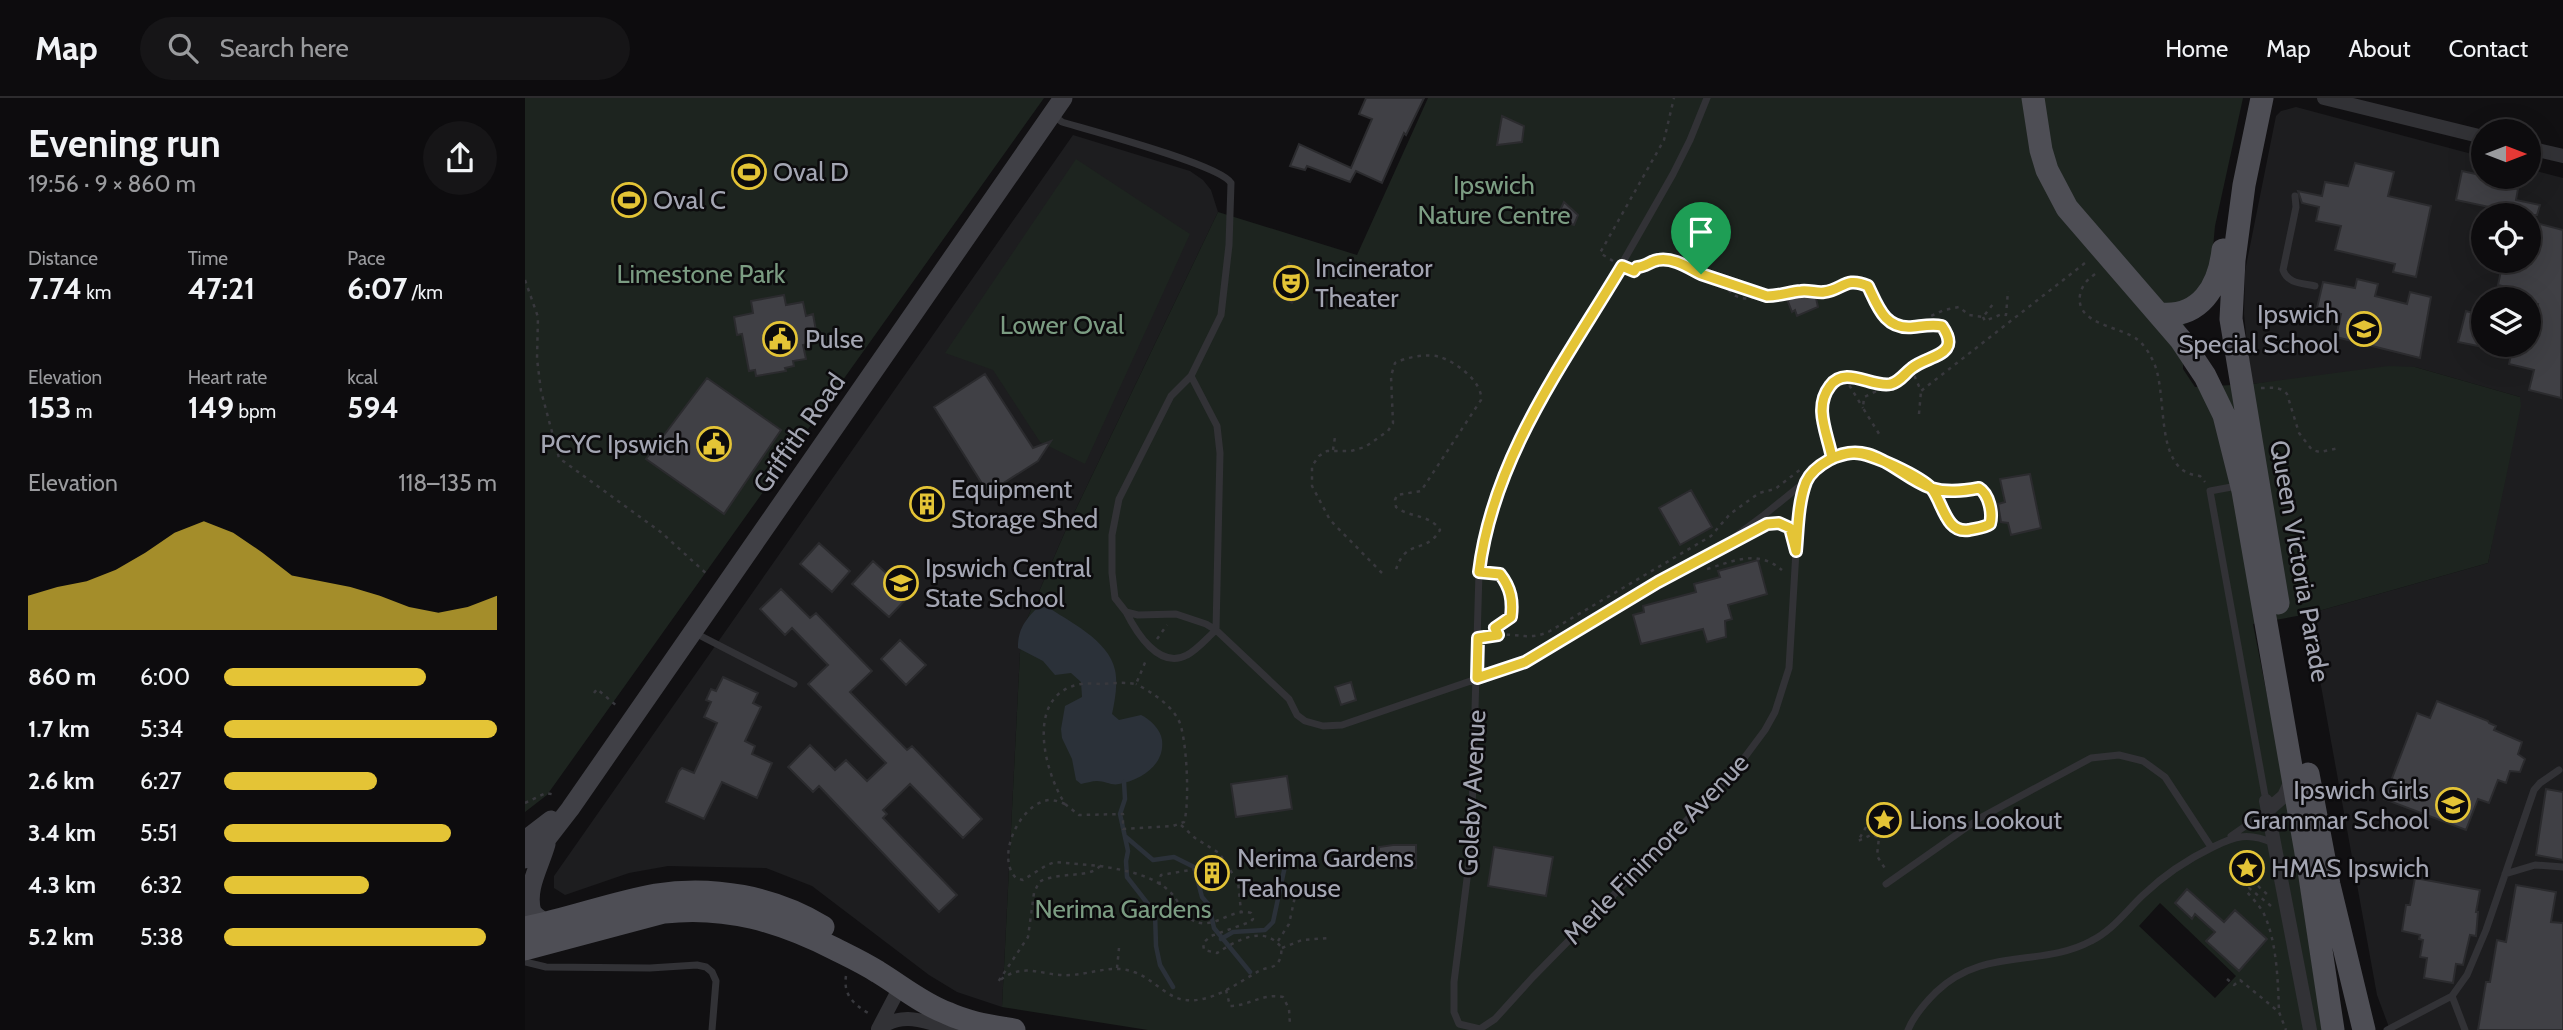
<!DOCTYPE html>
<html lang="en">
<head>
<meta charset="utf-8">
<style>
  :root { --surface:#0d0c0e; --page:#161517; --text:#f1f3f6; --muted:#9a9b9e; --line:#2d2c2e; --accent:#e4c436 }
  body { margin:0; font-family:Cabin,sans-serif; background:var(--page); color:var(--text); height:100vh; display:flex; flex-direction:column; font-size:26px; white-space:nowrap }
  * { box-sizing:border-box; margin:0 }
  p { font-size:23px; color:var(--muted) }
  .icon { flex:none; width:38px; height:38px; fill:none; stroke:currentColor; stroke-width:2; stroke-linecap:round; stroke-linejoin:round }
  .map { position:relative; flex:1; overflow:hidden }
  .drawer { display:flex; flex-direction:column; background:var(--surface); width:525px }
  .drawer>* { flex:none }
  .needle { width:46px; rotate:90deg }
  .buttons { position:absolute; left:1946px; top:21px; display:grid; gap:14px }
  .buttons a { display:grid; place-items:center; width:70px; height:70px; border-radius:50%; background:var(--surface); box-shadow:0 7px 28px #0002,0 0 0 2px var(--line); font-size:35px }
  .pin { position:absolute; display:grid; place-items:center; width:60px; height:60px; color:#fff; margin:-72px -30px; border-radius:50% 50% 50% 0; rotate:-45deg; box-shadow:0 0 7px #0007 }
  .pin .icon { rotate:45deg }
  .round { display:grid; place-items:center; flex:none; width:74px; height:74px; border-radius:37px; background:var(--page) }
  .headline { display:flex; align-items:center; justify-content:space-between; height:119px; padding:0 28px }
  h1 { font-size:38px; font-weight:800; line-height:52px }
  .figures { display:grid; grid-template-columns:repeat(3,1fr); gap:10px; height:119px; padding:7px 28px }
  .figures div { display:grid; align-content:center }
  .figures b { font-size:30px; font-weight:800 }
  .figures small { font-size:19px; font-weight:400 }
  .figures p { font-size:19px }
  .chart { height:196px; padding:14px 28px }
  .chart p { display:flex; justify-content:space-between }
  .chart svg { width:100%; height:126px; margin-top:7px; fill:var(--accent); opacity:.7 }
  ul { padding:0 28px; list-style:none; font-size:23px }
  li { display:grid; grid-template-columns:112px 84px 1fr; align-items:center; height:52px }
  li i { height:18px; border-radius:9px; background:var(--accent) }
  header { display:flex; align-items:center; gap:42px; box-sizing:border-box; height:98px; padding:0 35px; background:var(--surface); border-bottom:2px solid var(--line) }
  header strong { font-size:33px }
  nav { display:flex; gap:38px; margin-inline-start:auto; font-size:24px }
  .search { width:490px; height:63px; background:var(--page); display:flex; align-items:center; gap:18px; box-sizing:border-box; padding:0 24px; border-radius:38px; color:var(--muted); font-size:26px }
  main { display:flex; flex:1; min-height:0 }
  .map>svg:first-child { display:block }
</style>
</head>
<body>
<header>
<strong>Map</strong>
<div class="search"><svg class="icon" aria-label="search" viewBox="0 0 24 24"><circle cx="10" cy="10" r="6"/><path d="M15 15l6 6"/></svg>Search here</div>
<nav><a>Home</a><a>Map</a><a>About</a><a>Contact</a></nav>
</header>
<main>
<section class="drawer">
<div class="headline"><div><h1>Evening run</h1><p>19:56 · 9 × 860 m</p></div><a class="round"><svg class="icon" aria-label="share" viewBox="0 0 24 24"><path d="M12 15V3M7 8l5-5 5 5M5 13v7h14v-7"/></svg></a></div>
<div class="figures">
<div><p>Distance</p><b>7.74<small> km</small></b></div>
<div><p>Time</p><b>47:21</b></div>
<div><p>Pace</p><b>6:07<small> /km</small></b></div>
</div>
<div class="figures">
<div><p>Elevation</p><b>153<small> m</small></b></div>
<div><p>Heart rate</p><b>149<small> bpm</small></b></div>
<div><p>kcal</p><b>594</b></div>
</div>
<div class="chart"><p><span>Elevation</span>118–135 m</p>
<svg viewBox="0 0 160 44" preserveAspectRatio="none"><path d="M0 44V32L10 29L20 27L30 23L40 17L50 10L60 6L70 10L80 17L90 25L100 27L110 29L120 32L130 36L140 38L150 36L160 32V44z"/></svg>
</div>
<ul>
<li><b>860 m</b>6:00<i style="width:74%"></i></li>
<li><b>1.7 km</b>5:34<i style="width:100%"></i></li>
<li><b>2.6 km</b>6:27<i style="width:56%"></i></li>
<li><b>3.4 km</b>5:51<i style="width:83%"></i></li>
<li><b>4.3 km</b>6:32<i style="width:53%"></i></li>
<li><b>5.2 km</b>5:38<i style="width:96%"></i></li>
</ul>
</section>
<div class="map">
<svg width="2038" height="932" viewBox="0 0 2038 932">
  <rect width="100%" height="100%" fill="#111012"/>
  <!-- built -->
  <path fill="#1d1d1f" fill-rule="evenodd" d="M1771,9L1958,59V79H2004V71L2038,80V932H1865L1852,897L1783,516L1963,465L1995,299L1890,269L1726,286L1719,216L1720,173L1751,18L1756,13ZM1958,117H2004V163H1958ZM1958,201H2004V247H1958Z
    M548,37L665,73L678,82L686,92L693,114L540,434L496,535L477,909L432,894L404,877L287,788L241,770L143,768L104,775L40,797L29,790V778Z"/>
  <!-- green -->
  <path fill="#1d241f" fill-rule="evenodd" d="M0,0H519L22,697L0,714Z
    M903,0H1718L1690,128L1686,171L1668,199L1660,204L1658,271L1670,289L1726,286L1863,268L1890,269L1995,299L1996,308L1963,465L1783,516L1728,526L1762,699L1797,932H623L477,909L496,535L540,434L693,114L832,157ZM1635,805L1711,878L1690,900L1614,828Z
    M551,61L665,136L560,366L515,344L468,272L420,255Z"/>
  <!-- water -->
  <path fill="#2b3139" d="M521,508C543,523 584,542 590,572C593,586 590,602 587,616L594,622L616,617C625,621 636,632 637,642C640,667 616,682 594,686C587,688 580,683 572,683C567,683 561,685 556,686L551,682L547,661L537,640L536,631L540,608L557,599L556,584L546,575L530,577L518,563L493,550C493,531 500,522 513,509Z"/>
  <g fill="none" stroke-linecap="round" stroke-linejoin="round">
    <!-- stream -->
    <path stroke="#2b3139" stroke-width="4.5" d="M599,684L600,701L595,716L603,753L601,763L602,779L630,815L631,848L635,867L648,889
      M601,739L628,762L649,759L669,769L677,799L684,807L689,830L725,874
      M696,841L708,834L740,832L748,824L760,768"/>
  </g>
  <!-- building -->
  <path fill="#404045" stroke="#2b2b2e" stroke-width="2" d="M841,0H899L881,37L879,35L857,85L831,73L825,84L782,68L780,72L765,68L774,46L826,70L847,21L834,16Z
    M977,18L999,28L997,44L972,47Z
    M1830,65L1869,74L1863,98L1906,108L1891,179L1868,174L1870,166L1810,152L1816,128L1791,123L1794,109L1777,105L1773,93L1797,98L1800,84L1823,88Z
    M1937,73L1987,84L1986,89L1993,91L1991,102L2015,107L2012,117H1968L1969,110L1931,102Z
    M1039,104L1053,117L1049,127L1031,121Z
    M2004,123L2038,132L2036,300L2004,292L2009,272L1984,266L1988,247H2004V234H2006L2013,206L2004,205V201H1986L1989,191L1973,187L1978,163H2004Z
    M764,165L784,177L767,205L748,194Z
    M1832,181L1853,186L1850,198L1882,206L1885,194L1906,199L1895,260L1811,239L1816,216L1792,210L1798,184L1830,190Z
    M1284,188L1286,193L1289,191L1293,209L1272,218L1270,212L1267,214L1262,201L1265,200L1264,196Z
    M259,197L261,207L278,204L281,218L288,216L293,244L278,247L281,261L268,263L269,268L260,270L261,273L231,278L230,272L224,273L217,236L212,237L209,219L228,215L226,203Z
    M1941,213L1958,218V249L1933,244Z
    M460,276L508,350L526,343L513,363L463,395L409,309Z
    M182,280L256,332L199,416L121,361Z
    M1505,376L1516,430L1486,437L1483,425L1476,424L1473,406L1480,404L1475,381Z
    M1166,392L1187,429L1155,447L1134,410Z
    M294,445L325,473L307,494L275,466Z
    M1233,462L1242,496L1203,507L1207,521L1200,523L1201,539L1182,544L1178,531L1116,546L1108,517L1119,514L1118,508L1171,494L1169,486L1195,479L1193,473Z
    M348,463L385,497L364,519L327,486Z
    M256,491L285,520L291,515L347,573L325,594L382,652L387,648L457,721L438,740L385,686L358,712L362,716L358,720L432,797L414,814L294,688L288,694L263,669L285,647L310,672L321,662L342,683L361,665L283,586L303,567L267,530L260,537L235,511Z
    M375,542L401,567L381,587L356,561Z
    M198,579L233,595L228,605L236,609L220,643L230,648L227,656L247,665L232,700L197,684L179,721L141,704L154,673L157,670L169,675L192,625L179,619L186,604L181,602L186,591L191,593Z
    M826,584L831,602L816,607L810,589Z
    M1912,603L1963,623L1964,625L1971,628L1969,632L1997,644L1993,656L2000,661L1995,674L1985,673L1981,685L1973,682L1964,705L1953,701L1941,732L1859,701L1892,615L1905,620Z
    M762,678L767,711L711,719L706,686Z
    M2021,691L2038,694V762L2011,757Z
    M868,747H891V770H853L854,749Z
    M969,749L1028,759L1021,798L963,788Z
    M692,763L698,780L682,786L676,769Z
    M1890,780L1955,792L1951,814H1953L1951,838L1945,837L1938,867L1931,866L1928,885L1899,880L1902,860L1895,859L1898,842L1894,841L1895,837L1877,833L1881,807H1885Z
    M1991,787L2031,794L2026,824L2038,825V932H1953L1961,884H1965L1972,842L1981,844Z
    M1662,791L1699,824L1710,812L1742,841L1714,873L1681,843L1690,834L1670,816L1667,821L1650,805Z"/>
  <g fill="none" stroke-linecap="round" stroke-linejoin="round">
    <!-- path -->
    <path stroke="#38383d" stroke-width="2.5" stroke-dasharray="3.5 5" stroke-linecap="butt" d="M1088,163L1075,155L1139,42L1149,0
      M1106,172L1109,173L1112,169H1118L1136,161L1147,163L1176,176L1242,198C1255,198 1264,194 1276,193C1284,192 1292,195 1299,194C1318,192 1320,178 1343,188C1353,209 1360,232 1389,229C1398,228 1407,226 1417,228C1438,258 1403,257 1387,270C1379,276 1376,283 1366,286C1357,288 1348,282 1340,281C1311,278 1293,286 1296,319C1298,330 1304,339 1306,350
      M1570,176C1562,182 1557,187 1555,197C1550,227 1596,228 1613,242C1618,246 1623,253 1626,259C1646,291 1625,374 1675,378L1680,384
      M0,182L13,219L12,261L16,293L34,360L137,435L184,478
      M1200,184C1204,199 1220,204 1233,198
      M1458,219L1460,223L1477,216L1481,217L1483,193
      M1408,226L1406,218L1419,212L1434,209L1444,217L1458,219L1468,206
      M1386,270L1396,293L1560,165
      M1320,280L1338,310
      M1355,287L1354,292L1339,299L1338,310L1356,339
      M1736,290C1746,290 1755,288 1762,296L1774,335L1787,352L1795,354L1814,350
      M1394,316L1396,293
      M808,352L810,339
      M1182,471C1209,463 1232,451 1257,472
      M857,475L805,422L787,388V368L794,358L802,353H826L840,349L863,333L868,325L866,278L870,265C882,259 902,255 915,259C931,264 958,284 956,302L896,393L872,397L870,402L871,409C885,420 905,416 915,432C900,458 880,438 870,475
      M973,537C992,535 1006,543 1025,533L1186,438L1205,416L1234,395L1250,391L1276,371
      M963,539L973,537L970,530L986,519C988,502 986,490 975,476L964,475
      M632,541L642,527
      M69,595L72,591L93,609
      M0,705L21,695L31,697
      M540,706L554,717L598,716V731L648,728L659,724C665,707 662,636 653,621C644,605 626,594 611,586
      M656,727L670,740L694,755L713,784L716,813
      M1341,729L1333,743L1346,737L1354,739L1352,758L1361,772
      M1737,761H1722L1710,767L1744,798
      M575,768C599,772 630,777 647,796C654,803 658,817 667,822C688,834 706,809 726,815L728,821L725,824L686,838L678,845L679,852L692,855C711,843 738,826 756,849C757,855 756,864 749,868C745,870 739,870 734,873C712,885 688,905 660,902C642,900 627,880 609,874C587,866 567,876 545,877C518,879 498,862 473,884L503,839L509,795L514,784C533,773 564,781 575,768L530,764L522,767L498,782L491,780C470,759 495,705 524,702C530,702 535,704 540,706C519,673 499,596 556,586C563,585 571,586 578,586C589,585 599,584 611,586L622,560
      M635,787L634,782L636,777L677,770
      M1746,808L1724,790L1722,794C1728,801 1735,808 1739,816C1752,844 1753,884 1754,914
      M753,843L764,826L771,794
      M757,850L777,842L804,840
      M592,870L594,850
      M321,878C318,897 329,907 345,916
      M1702,881L1709,887L1715,882L1754,914L1761,932
      M701,892L705,908C724,908 737,895 758,899L764,911L765,927"/>
    <!-- lane -->
    <path stroke="#323236" stroke-width="7" d="M1182,0L1165,42L1148,76C1118,129 1088,182 1057,234C1010,313 965,381 954,474L946,749L929,884V914L934,926L955,931L970,921L1008,879L1208,675L1240,632L1250,614L1264,570L1271,453L1281,383
      M528,17L537,24C564,32 696,67 706,85L704,147L696,217L666,278L692,328L695,355L691,532
      M1770,98L1771,109L1758,172C1763,186 1777,185 1790,188
      M666,278L646,298L594,401L587,437V475L590,500L601,514L613,517L651,516L681,526L691,532L764,601L772,617L780,623L798,628L817,627L1001,564L1196,449L1239,417L1281,383L1294,368L1307,360L1325,355L1338,356L1362,364L1406,390L1431,394L1454,390C1465,397 1470,419 1462,429L1432,432L1425,425L1406,390
      M1712,388L1685,393L1741,703
      M1218,437C1233,430 1249,419 1265,430L1269,444
      M601,514C611,534 634,572 662,557C672,552 682,540 691,532
      M170,535L269,586
      M1706,738L1742,713
      M1980,776L2010,767L2038,769
      M1361,786L1455,720L1566,660L1594,657L1618,663L1640,679L1686,749
      M0,864L21,869L125,870L172,867L181,869L187,874L191,883L187,932
      M1927,898L1940,932
      M1383,932C1389,917 1400,905 1411,894C1459,848 1516,870 1566,843C1588,832 1601,813 1618,797C1640,776 1661,762 1688,749C1710,738 1724,734 1748,745
      M1862,932L1927,898L1942,877L1961,832L2009,692L2015,685L2034,672"/>
    <!-- street -->
    <path stroke="#323236" stroke-width="14" d="M1799,0L1958,39
      M2004,50L2038,58
      M1741,703L1785,932
      M1743,712L1759,698L1767,681
      M353,931L375,889
      M353,932C378,911 402,925 430,932"/>
    <!-- secondary -->
    <path stroke="#404046" stroke-width="19" d="M0,742L26,722
      M21,746C15,768 0,791 7,814C12,820 17,824 25,825
      M0,761L21,742L45,711L538,0"/>
    <!-- primary -->
    <path stroke="#4e4e55" stroke-width="23" d="M1508,0L1516,52L1522,72L1542,110L1656,242L1680,278L1699,317L1718,393L1784,772L1808,932
      M1737,0L1719,87L1709,162L1706,221L1753,505
      M1635,216C1675,220 1694,189 1698,152
      M1783,676L1804,787L1839,932
      M0,830C44,821 87,805 131,797C188,788 249,799 298,829
      M0,851L139,814C201,807 255,823 310,851C324,858 339,865 353,874C376,888 396,905 422,915C443,925 466,928 489,932"/>
  </g>
  <g fill="none" stroke-linecap="round" stroke-linejoin="round">
    <!-- route casing -->
    <g stroke="#fff" stroke-width="14">
      <path id="route" d="M1176,176C1164,170 1148,159 1133,162C1125,163 1121,169 1112,169L1109,173L1097,168C1039,265 968,359 954,474L975,476C986,490 988,503 986,519L970,530L973,537L953,540L952,580L1000,564L1133,484L1242,426L1254,425L1265,430L1271,453C1273,431 1273,405 1281,384C1285,375 1295,367 1304,362C1346,338 1372,378 1406,390C1422,395 1438,393 1454,390C1464,396 1468,415 1465,426C1459,430 1452,430 1444,432C1421,436 1418,405 1407,391C1396,379 1345,354 1328,355C1321,355 1314,358 1307,360C1303,336 1288,310 1305,288C1320,267 1347,290 1366,286C1376,283 1379,276 1387,270C1403,257 1438,258 1417,228C1407,226 1398,228 1388,229C1360,232 1353,209 1343,188C1320,178 1318,192 1299,194C1292,195 1284,192 1276,193C1264,194 1255,198 1242,198L1176,176"/>
    </g>
    <!-- route -->
    <use href="#route" stroke="#e4c436" stroke-width="9"/>
  </g>
  <!-- icons -->
  <defs>
    <g id="stadium-ring" transform="scale(1.75)"><circle r="9.5" fill="#0c0b0d" stroke="#e4c436" stroke-width="1.5"/><path d="M0-5a6.5 5 0 1 0 0 10a6.5 5 0 1 0 0-10ZM-3.5-1.8h7v3.6h-7Z" fill="#e4c436"/></g>
    <g id="theatre-ring" transform="scale(1.75)"><circle r="9.5" fill="#0c0b0d" stroke="#e4c436" stroke-width="1.5"/><path d="M-5-5.5Q0-4 5-5.5V0Q5 5 0 6Q-5 5-5 0ZM-3.3-2.5H-1v1.5H-3.3ZM1-2.5H3.3v1.5H1ZM-2.8 1Q0 5.5 2.8 1Z" fill="#e4c436"/></g>
    <g id="school-ring" transform="scale(1.75)"><circle r="9.5" fill="#0c0b0d" stroke="#e4c436" stroke-width="1.5"/><path d="M0-5L7-2L0 1L-7-2ZM-4 1L0 2.5L4 1V4Q0 6-4 4Z" fill="#e4c436"/></g>
    <g id="civic-ring" transform="scale(1.75)"><circle r="9.5" fill="#0c0b0d" stroke="#e4c436" stroke-width="1.5"/><path d="M-.6-6.5H3V-4.5H.6V-3L4-1V1h2V6H-6V1h2V-1L-.6-3ZM-1.2 2.5V6h2.4V2.5Z" fill="#e4c436"/></g>
    <g id="building-ring" transform="scale(1.75)"><circle r="9.5" fill="#0c0b0d" stroke="#e4c436" stroke-width="1.5"/><path d="M-4-6H4V6H1V3H-1V6H-4ZM-2.5-4.3h1.7v1.8h-1.7ZM.8-4.3h1.7v1.8H.8ZM-2.5-1h1.7V.8h-1.7ZM.8-1h1.7V.8H.8Z" fill="#e4c436"/></g>
    <g id="sight-ring" transform="scale(1.75)"><circle r="9.5" fill="#0c0b0d" stroke="#e4c436" stroke-width="1.5"/><path d="M0-6L1.8-2.2L6-1.7L2.9 1.2L3.7 5.4L0 3.3L-3.7 5.4L-2.9 1.2L-6-1.7L-1.8-2.2Z" fill="#e4c436"/></g>
  </defs>
  <g fill-rule="evenodd">
    <use href="#stadium-ring" x="224" y="74"/>
    <use href="#stadium-ring" x="104" y="102"/>
    <use href="#theatre-ring" x="766" y="185"/>
    <use href="#school-ring" x="1839" y="231"/>
    <use href="#civic-ring" x="255" y="241"/>
    <use href="#civic-ring" x="189" y="346"/>
    <use href="#building-ring" x="402" y="406"/>
    <use href="#school-ring" x="376" y="485"/>
    <use href="#school-ring" x="1928" y="707"/>
    <use href="#sight-ring" x="1359" y="722"/>
    <use href="#sight-ring" x="1722" y="770"/>
    <use href="#building-ring" x="687" y="775"/>
  </g>
  <g text-anchor="middle" stroke-width="5" stroke-linejoin="round" paint-order="stroke">
    <!-- poi labels -->
    <g font-size="26" fill="#a3a5b2" stroke="#0c0b0d" text-anchor="start">
      <text x="248" y="83">Oval D</text>
      <text x="128" y="111">Oval C</text>
      <text x="790" y="179">Incinerator<tspan x="790" dy="30">Theater</tspan></text>
      <text x="1814" y="225" text-anchor="end">Ipswich<tspan x="1814" dy="30">Special School</tspan></text>
      <text x="280" y="250">Pulse</text>
      <text x="164" y="355" text-anchor="end">PCYC Ipswich</text>
      <text x="426" y="400">Equipment<tspan x="426" dy="30">Storage Shed</tspan></text>
      <text x="400" y="479">Ipswich Central<tspan x="400" dy="30">State School</tspan></text>
      <text x="1904" y="701" text-anchor="end">Ipswich Girls<tspan x="1904" dy="30">Grammar School</tspan></text>
      <text x="1384" y="731">Lions Lookout</text>
      <text x="712" y="769">Nerima Gardens<tspan x="712" dy="30">Teahouse</tspan></text>
      <text x="1746" y="779">HMAS Ipswich</text>
    </g>
    <!-- park labels -->
    <g font-size="26" fill="#7b9c82" stroke="#0c0b0d">
      <text x="969" y="96">Ipswich<tspan x="969" dy="30">Nature Centre</tspan></text>
      <text x="176" y="185">Limestone Park</text>
      <text x="537" y="236">Lower Oval</text>
      <text x="598" y="820">Nerima Gardens</text>
    </g>
    <!-- street labels -->
    <g font-size="26" fill="#a3a5b2" stroke="#0c0b0d">
      <text transform="translate(274 335) rotate(-55)" y="9">Griffith Road</text>
      <text transform="translate(1775 463) rotate(80)" y="9">Queen Victoria Parade</text>
      <text transform="translate(947 695) rotate(-87)" y="9">Goleby Avenue</text>
      <text transform="translate(1131 751) rotate(-46)" y="9">Merle Finimore Avenue</text>
    </g>
  </g>
</svg>
<div class="buttons">
<a><svg class="needle" viewBox="-14 -14 28 28"><path d="M0-13l5 13h-10z" fill="#e53935"/><path d="M0 13l5-13h-10z" fill="#9a9b9e"/></svg></a>
<a><svg class="icon" aria-label="locate" viewBox="0 0 24 24"><circle cx="12" cy="12" r="6"/><path d="M12 2v4M12 18v4M2 12h4M18 12h4"/></svg></a>
<a><svg class="icon" aria-label="layers" viewBox="0 0 24 24"><path d="M12 4l9 5-9 5-9-5zM3 14l9 5 9-5"/></svg></a>
</div>
<div class="pin" style="left:1176px;top:176px;background:#1e9e55"><svg class="icon" aria-label="arrive" viewBox="0 0 24 24"><path d="M6 21V4h12l-3 4 3 4H6"/></svg></div>
</div>
</main>
</body>
</html>
